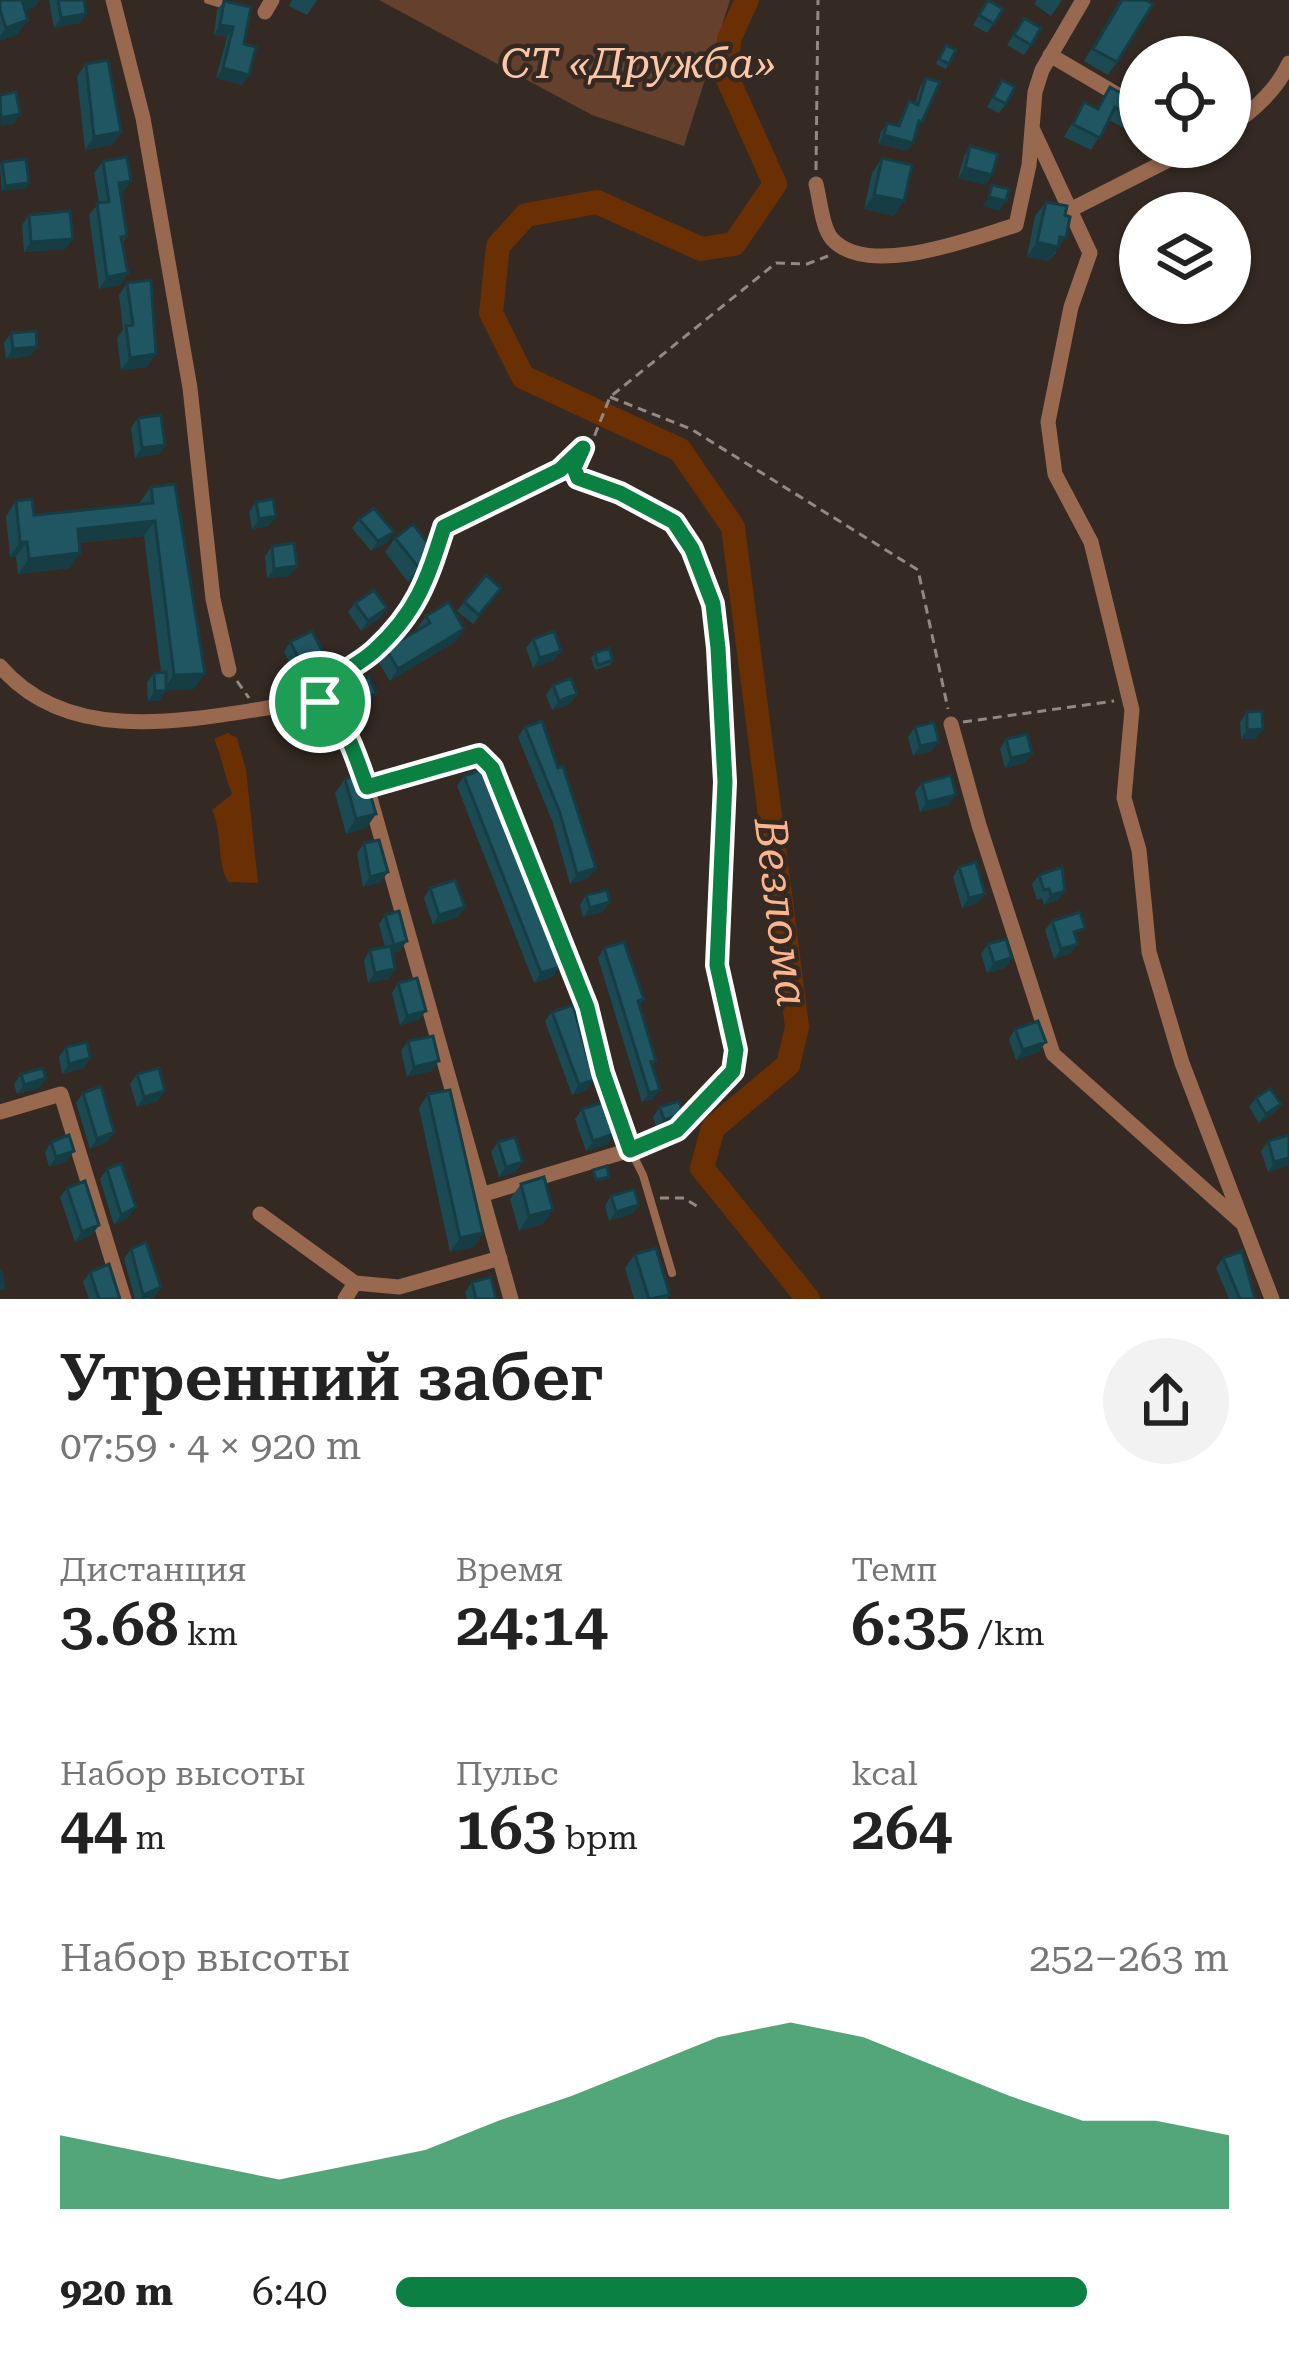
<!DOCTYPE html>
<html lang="ru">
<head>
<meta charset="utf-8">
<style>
  :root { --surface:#fff; --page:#f2f2f2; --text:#222; --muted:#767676; --accent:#0b8043 }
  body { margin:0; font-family:"Roboto Serif",serif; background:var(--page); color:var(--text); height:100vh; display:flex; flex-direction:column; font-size:45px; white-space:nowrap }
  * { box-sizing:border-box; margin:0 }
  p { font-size:39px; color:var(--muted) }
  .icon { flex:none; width:66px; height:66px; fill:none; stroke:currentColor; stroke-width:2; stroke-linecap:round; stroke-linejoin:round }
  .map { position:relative; height:1299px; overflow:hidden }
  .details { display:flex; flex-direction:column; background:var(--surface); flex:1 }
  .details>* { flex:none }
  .buttons { position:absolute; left:1119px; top:36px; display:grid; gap:24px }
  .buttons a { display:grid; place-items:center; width:132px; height:132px; border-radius:50%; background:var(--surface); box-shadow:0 3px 9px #0004; font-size:60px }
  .pin { position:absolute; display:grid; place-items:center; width:102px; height:102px; color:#fff; margin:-51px; border:6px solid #fff; border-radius:50%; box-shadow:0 3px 12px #0007 }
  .round { display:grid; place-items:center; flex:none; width:126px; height:126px; border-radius:63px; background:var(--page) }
  .overview { display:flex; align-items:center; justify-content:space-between; height:204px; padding:0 60px }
  h1 { font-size:66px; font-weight:600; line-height:90px }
  .stats { display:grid; grid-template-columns:repeat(3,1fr); gap:18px; height:204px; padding:12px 60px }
  .stats div { display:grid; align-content:center }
  .stats b { font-size:60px; font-weight:600 }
  .stats small { font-size:33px; font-weight:400 }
  .stats p { font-size:33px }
  .chart { height:336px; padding:24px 60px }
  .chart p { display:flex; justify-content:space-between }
  .chart svg { width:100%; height:216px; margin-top:12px; fill:var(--accent); opacity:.7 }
  ul { padding:0 60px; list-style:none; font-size:39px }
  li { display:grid; grid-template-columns:192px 144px 1fr; align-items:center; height:90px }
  li i { height:30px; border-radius:15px; background:var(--accent) }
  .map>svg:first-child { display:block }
</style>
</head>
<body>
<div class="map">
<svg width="1289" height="1299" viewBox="0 0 1289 1299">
  <rect width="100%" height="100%" fill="#342923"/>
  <!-- green -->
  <path fill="#65412d" d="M379,0H730L684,146L592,115Z"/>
  <!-- water -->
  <path fill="#6a2f03" d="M228,733L237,738L246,769L258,883L228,882C216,860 223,833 212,810L232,794C224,775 222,757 214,739Z"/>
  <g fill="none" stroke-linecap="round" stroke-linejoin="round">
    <!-- river -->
    <path stroke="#6a2f03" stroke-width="24" d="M747,0L729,39L727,77L775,184L734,244L701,249L597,202L526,215L498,246L491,313L523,377L680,450L733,527L797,1027L788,1065L713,1128L702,1168L808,1299"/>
    <!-- path -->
    <path stroke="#938984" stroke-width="3" stroke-dasharray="9 6" stroke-linecap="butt" d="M816,170L818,0
      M610,397L691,429L918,570L948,709
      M583,448L575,468L578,478L621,493L675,522L692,549L714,604L718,648L725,782L717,965L736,1050L733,1071L677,1130L643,1144
      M425,586L444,527L560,470L594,437L610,397L776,263L807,264L828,256
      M237,681L249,698
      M963,722L1114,701
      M660,1198H684L698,1207"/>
    <!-- lane -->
    <path stroke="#98694f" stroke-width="8" d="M208,0L228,6
      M321,701C335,671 346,673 369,655C390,638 406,618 421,596
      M631,1151L643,1175L672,1273"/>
    <!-- street -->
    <path stroke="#98694f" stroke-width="15" d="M113,0L143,118L190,388L213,599L229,670
      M265,12L272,0
      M1050,55L1140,108
      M1230,126C1254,111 1278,88 1289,63
      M1032,128L1090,253L1071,307L1048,422L1055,474L1091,542L1132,710L1124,798L1139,850L1149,952L1182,1063L1272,1299
      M816,184C820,200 822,227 832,239C868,279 973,238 1016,225L1029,165L1035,92L1042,70L1083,0
      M1070,210L1194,147
      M0,666C76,755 212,714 313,701L327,705L333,711L367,787L511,1299
      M951,724L979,825L1053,1054L1242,1223
      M367,787L479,755L492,768L587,1007L603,1073L630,1150L481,1195
      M0,1112L61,1094L124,1299
      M260,1214L355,1283L399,1287L500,1258
      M345,1299L355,1283"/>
  </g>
  <!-- wall -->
  <path fill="#1c4a53" d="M0,0H40L35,7L25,10L18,34L0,41Z
    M49,0H84L80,23L54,28Z
    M292,0H317L307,15L289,6Z
    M988,0L1003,9L987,33L973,25Z
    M1037,0H1062L1051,16L1034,4Z
    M1120,0H1146L1117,62L1108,75L1084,61Z
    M224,1L249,75L242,85L216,78L227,37L214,35L217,10Z
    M1024,18L1031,45L1024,55L1007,45Z
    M946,45L949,64L946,69L936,64Z
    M86,64L121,132L112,145L85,150L77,76Z
    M926,78L913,143L907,151L878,144L881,132L887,123L897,125L909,101L915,104L920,87Z
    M1002,80L1006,104L999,113L987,107Z
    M1110,87L1140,119L1131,132L1109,120L1091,150L1064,137L1084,102L1097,109Z
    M970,146L986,185L958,178L964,156Z
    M882,158L894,216L864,209L872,173Z
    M103,161L131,181L121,193L127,236L122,243L128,273L120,285L99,289L89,215L99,203L94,173Z
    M2,162L26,188L2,191L0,165Z
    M1046,202L1056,253L1048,261L1027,257L1035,216Z
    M29,215L66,249L24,252L22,225Z
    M127,283L156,354L147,367L121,370L117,338L123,330L119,295Z
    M11,333L37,347L30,356L6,359L4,343Z
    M138,418L165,445L159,454L135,458L131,428Z
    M151,487L194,689L166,690L159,701H148L147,682L154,673L161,672L144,536L79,543L70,568L18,574L16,557H10L6,516L16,501L34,515L141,504L140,502Z
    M256,502L276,516L269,526L252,529L249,512Z
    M359,519L388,542L371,551L352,528Z
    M395,538L425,569L408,582L385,552Z
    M272,546L290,576L267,578L265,556Z
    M494,598L473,624L457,611L464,602Z
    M355,603L387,608L380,618L361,631L348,612Z
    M426,616L456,641L390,681L378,661L386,649L419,630L417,628Z
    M533,639L554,660L533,668L526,648Z
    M290,642L327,660L320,670L299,681L284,652Z
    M595,653L613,660L610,665L595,670L591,658Z
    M348,685L376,693L369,703L349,712L342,695Z
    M553,685L577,694L570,704L552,710L546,695Z
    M299,710L327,726L302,739L292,720Z
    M1247,712L1256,739H1241L1240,722Z
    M525,727L596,868L589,878L570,884L553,823L518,737Z
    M915,727L932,751L913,756L908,737Z
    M1006,739L1032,753L1025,763L1005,768L1000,749Z
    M464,776L553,977L534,983L457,786Z
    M345,779L376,814L366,828L346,834L335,793Z
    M922,783L949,805L920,812L915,792Z
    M364,843L381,882L363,887L357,853Z
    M959,867L985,894L978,903L962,908L953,877Z
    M1039,875L1065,891L1058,900L1044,905L1042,898L1037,900L1032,884Z
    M430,888L465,907L458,917L433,925L424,898Z
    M586,895L603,912L583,917L580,905Z
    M385,915L400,951L392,953L389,979L368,983L364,960L370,950L385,947L379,924Z
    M1052,921L1078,938H1076L1071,953L1054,959L1045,930Z
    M988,944L1012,958L1005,968L987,973L981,954Z
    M604,948L644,999L639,1005L656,1061L652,1066L653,1099L642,1102L598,958Z
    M398,983L419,1020L400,1025L392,993Z
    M552,1012L587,1090L572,1095L545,1021Z
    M1015,1029L1039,1052L1016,1060L1009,1039Z
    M408,1041L432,1071L407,1077L401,1051Z
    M66,1047L84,1068L62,1074L59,1057Z
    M21,1074L46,1078L39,1088L17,1094L14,1084Z
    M137,1074L158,1101L137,1107L130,1084Z
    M83,1093L114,1132L107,1142L90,1149L76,1103Z
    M428,1094L483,1233L474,1247L450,1252L419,1108Z
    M1256,1098L1281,1104L1274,1113L1259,1123L1249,1107Z
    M660,1107L683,1114L676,1124L657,1129L653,1117Z
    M582,1109L614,1134L607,1144L586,1151L575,1119Z
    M1289,1135V1165L1268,1172L1261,1151L1268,1141Z
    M51,1142L67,1161L49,1167L45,1152Z
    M498,1142L516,1172L499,1177L491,1152Z
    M107,1169L129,1217L114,1225L100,1179Z
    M521,1184L543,1224L519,1231L510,1199Z
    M67,1188L99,1225L92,1235L75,1242L60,1197Z
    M611,1196L639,1205L632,1214L609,1221L605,1206Z
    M131,1249L161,1287L154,1297L149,1299H135L124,1259Z
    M635,1254L670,1295L667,1299H634L625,1268Z
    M1223,1258L1255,1299H1229L1216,1268Z
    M90,1272L120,1299H89L83,1282Z
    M472,1282L496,1299H467L465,1292Z"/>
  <!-- shaded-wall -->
  <path fill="#163c44" d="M22,0H40L35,7L12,15Z
    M86,14L80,23L54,28L61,18Z
    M28,20L18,34L0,41V36L6,28Z
    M220,25L233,27L227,37L214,35Z
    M223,68L249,75L242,85L216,78Z
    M20,114L14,124L0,126L1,118Z
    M121,132L112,145L85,150L94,137Z
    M884,135L913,143L907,151L878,144Z
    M965,168L992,175L986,185L958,178Z
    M131,181L123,193L111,195L119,183Z
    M29,183L26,188L2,191L5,186Z
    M874,195L904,201L894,216L864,209Z
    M989,197L1006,201L999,211L982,206Z
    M1060,237L1066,238L1048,261L1027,257L1037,242Z
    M73,239L66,249L24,252L31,242Z
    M128,273L120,285L99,289L107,277Z
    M37,347L30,356L6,359L13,349Z
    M156,354L147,367L121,370L130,358Z
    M165,445L159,454L135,458L142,448Z
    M276,516L269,526L252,529L259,519Z
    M155,521L144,536L67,544L78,529Z
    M394,532L388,542L371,551L378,541Z
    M20,542H27L16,557H10Z
    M80,553L70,568L18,574L29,559Z
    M436,554L425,569L408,582L418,567Z
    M297,566L290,576L267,578L274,569Z
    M387,608L380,618L361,631L368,621Z
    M464,629L456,641L390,681L398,669Z
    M561,651L554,660L533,668L540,658Z
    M327,660L320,670L299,681L306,672Z
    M205,674L194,689L163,690L174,675Z
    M155,691H166L159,701H148Z
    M376,693L369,703L349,712L356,702Z
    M577,694L570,704L552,710L559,701Z
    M333,716L327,726L302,739L309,729Z
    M1263,729L1256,739H1241L1247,730Z
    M939,742L932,751L913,756L920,746Z
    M1032,753L1025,763L1005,768L1011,758Z
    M956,795L949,805L920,812L927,802Z
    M376,814L366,828L346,834L356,819Z
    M596,868L589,878L570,884L577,874Z
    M388,872L381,882L363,887L370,877Z
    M1065,891L1058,900L1044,905L1051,895Z
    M985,894L978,903L962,908L969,898Z
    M610,902L603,912L583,917L590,908Z
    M465,907L458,917L433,925L439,915Z
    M407,941L400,951L387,955L394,945Z
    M1078,944L1071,953L1054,959L1061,949Z
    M1012,958L1005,968L987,973L994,963Z
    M560,967L553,977L534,983L541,973Z
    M395,969L389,979L368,983L375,973Z
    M426,1011L419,1020L400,1025L407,1016Z
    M1046,1042L1039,1052L1016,1060L1023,1050Z
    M90,1058L84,1068L62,1074L69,1064Z
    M439,1061L432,1071L407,1077L414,1067Z
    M46,1078L39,1088L17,1094L24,1085Z
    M594,1080L587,1090L572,1095L579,1085Z
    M660,1090L653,1099L642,1102L649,1093Z
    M165,1091L158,1101L137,1107L144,1097Z
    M1281,1104L1274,1113L1259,1123L1266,1114Z
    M683,1114L676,1124L657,1129L664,1120Z
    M114,1132L107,1142L90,1149L97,1139Z
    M614,1134L607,1144L586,1151L593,1141Z
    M74,1151L67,1161L49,1167L56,1157Z
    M1289,1158V1165L1268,1172L1274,1162Z
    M523,1162L516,1172L499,1177L506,1167Z
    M639,1205L632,1214L609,1221L616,1212Z
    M136,1207L129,1217L114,1225L121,1215Z
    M553,1210L543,1224L519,1231L529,1216Z
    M99,1225L92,1235L75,1242L82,1232Z
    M483,1233L474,1247L450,1252L460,1238Z
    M161,1287L154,1297L140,1299L143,1295Z"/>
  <!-- building -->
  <path fill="#205661" stroke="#163c44" stroke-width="3" d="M0,0H22L28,20L6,28L0,10Z
    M58,0H84L86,14L61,18Z
    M988,0L1003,9L994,24L979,15Z
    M1122,0H1146L1153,4L1117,62L1093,49Z
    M224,1L251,7L244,44L256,47L249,75L223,68L233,27L220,25Z
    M1024,18L1041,28L1031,45L1014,35Z
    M946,45L956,50L949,64L939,59Z
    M108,60L121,132L94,137L86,64Z
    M926,78L940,82L922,122L919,121L913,143L884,135L887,123L899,126L909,101L918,105Z
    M1002,80L1015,87L1006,104L993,97Z
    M1110,87L1140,104L1139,120L1115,107L1100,138L1073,124L1084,102L1098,109Z
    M16,92L20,114L1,118L0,95Z
    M970,146L998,154L992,175L965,168Z
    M127,157L131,181L119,183L127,236L121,237L128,273L107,277L97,203L109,202L103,161Z
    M882,158L912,165L904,201L874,195Z
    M26,159L29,183L5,186L2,162Z
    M992,185L1009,189L1006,201L989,197Z
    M1046,202L1067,206L1065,215L1070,217L1066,238L1060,237L1058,247L1037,242Z
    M70,211L73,239L31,242L29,215Z
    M151,280L156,354L130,358L126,326L133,325L127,283Z
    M36,331L37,347L13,349L11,333Z
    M161,415L165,445L142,448L138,418Z
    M175,484L205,674L174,675L155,521L78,529L80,553L29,559L27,542H20L16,501L32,499L34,515L153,503L151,487Z
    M273,499L276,516L259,519L256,502Z
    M374,508L394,532L378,541L359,519Z
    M413,524L436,554L418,567L395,538Z
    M294,543L297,566L274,569L272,546Z
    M486,575L501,588L479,615L464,602Z
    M374,590L387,608L368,621L355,603Z
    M449,602L464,629L398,669L386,649L430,623L426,616Z
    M312,631L327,660L306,672L290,642Z
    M554,631L561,651L540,658L533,639Z
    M609,648L613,660L598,665L595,653Z
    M166,672V691H155L154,673Z
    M369,676L376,693L356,702L348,685Z
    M571,678L577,694L559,701L553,685Z
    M319,704L328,706L333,716L309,729L299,710Z
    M1262,711L1263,729L1247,730V712Z
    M542,721L558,768L563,766L596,868L577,874L560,813L525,727Z
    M934,722L939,742L920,746L915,727Z
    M1027,734L1032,753L1011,758L1006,739Z
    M483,769L560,967L541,973L464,776Z
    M364,773L376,814L356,819L345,779Z
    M951,775L956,795L927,802L922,783Z
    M379,840L388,872L370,877L364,843Z
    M976,862L985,894L969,898L959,867Z
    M1062,867L1065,891L1051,895L1049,889L1044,890L1039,875Z
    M455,880L465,907L439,915L430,888Z
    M607,890L610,902L590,908L586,895Z
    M399,911L407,941L394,945L385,915Z
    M1080,912L1085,928L1074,932L1078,944L1061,949L1052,921Z
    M1006,939L1012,958L994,963L988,944Z
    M624,942L644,999L638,1001L656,1061L651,1062L660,1090L649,1093L604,948Z
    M391,946L395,969L375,973L370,950Z
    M417,978L426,1011L407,1016L398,983Z
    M573,1005L594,1080L579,1085L552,1012Z
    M1038,1021L1046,1042L1023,1050L1015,1029Z
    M433,1036L439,1061L414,1067L408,1041Z
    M87,1042L90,1058L69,1064L66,1047Z
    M43,1068L46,1078L24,1085L21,1074Z
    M159,1068L165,1091L144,1097L137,1074Z
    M101,1086L114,1132L97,1139L83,1093Z
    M1270,1088L1281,1104L1266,1114L1256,1098Z
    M450,1090L483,1233L460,1238L428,1094Z
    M679,1101L683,1114L664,1120L660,1107Z
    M604,1102L614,1134L593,1141L582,1109Z
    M69,1135L74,1151L56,1157L51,1142Z
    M1289,1135V1158L1274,1162L1268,1141Z
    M515,1137L523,1162L506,1167L498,1142Z
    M121,1163L136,1207L121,1215L107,1169Z
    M607,1166L609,1177L596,1180L593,1170Z
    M544,1177L553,1210L529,1216L521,1184Z
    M85,1181L99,1225L82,1232L67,1188Z
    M634,1189L639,1205L616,1212L611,1196Z
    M146,1242L161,1287L143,1295L131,1249Z
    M656,1248L670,1295L649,1299L635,1254Z
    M1242,1251L1255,1299H1240L1223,1258Z
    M109,1264L120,1299H99L90,1272Z
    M1,1271L4,1288L0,1289V1272Z
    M491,1277L496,1299H476L472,1282Z"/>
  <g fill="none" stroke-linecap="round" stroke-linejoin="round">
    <!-- route casing -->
    <g stroke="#fff" stroke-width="24">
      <path id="route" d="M583,448L574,468L578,478L620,493L674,522L692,549L713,604L718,648L725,782L717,965L736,1050L733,1071L677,1130L630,1150L603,1073L587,1007L492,768L479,755L367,787C356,759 346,718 320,702C336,669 350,672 374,651C417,612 427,580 444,527L560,470Z"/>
    </g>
    <!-- route -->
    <use href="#route" stroke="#0b8043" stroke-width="15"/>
  </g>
  <g text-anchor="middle" stroke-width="9" stroke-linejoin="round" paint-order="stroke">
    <!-- park labels -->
    <g font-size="42" font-style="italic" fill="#fec6a7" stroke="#342923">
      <text x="638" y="78">СТ «Дружба»</text>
    </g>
    <!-- water labels -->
    <g font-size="45" font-style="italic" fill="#feb48b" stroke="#342923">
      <text transform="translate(782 912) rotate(83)" y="16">Везлома</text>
    </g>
  </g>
</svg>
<div class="buttons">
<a><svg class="icon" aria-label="locate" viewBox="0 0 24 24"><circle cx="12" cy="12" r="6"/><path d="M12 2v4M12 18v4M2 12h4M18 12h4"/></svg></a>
<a><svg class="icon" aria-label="layers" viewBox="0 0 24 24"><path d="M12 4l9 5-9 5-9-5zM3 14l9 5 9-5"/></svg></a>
</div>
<div class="pin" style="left:320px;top:702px;background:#1e9e55"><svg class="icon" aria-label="arrive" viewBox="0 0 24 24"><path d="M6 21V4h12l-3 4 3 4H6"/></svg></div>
</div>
<section class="details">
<div class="overview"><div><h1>Утренний забег</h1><p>07:59 · 4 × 920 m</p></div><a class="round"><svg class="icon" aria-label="share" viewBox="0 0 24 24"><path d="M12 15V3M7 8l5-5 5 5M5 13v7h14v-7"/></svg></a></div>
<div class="stats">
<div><p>Дистанция</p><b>3.68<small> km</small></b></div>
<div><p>Время</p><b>24:14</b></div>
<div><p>Темп</p><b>6:35<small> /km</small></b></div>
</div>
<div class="stats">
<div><p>Набор высоты</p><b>44<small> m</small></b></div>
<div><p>Пульс</p><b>163<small> bpm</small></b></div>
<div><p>kcal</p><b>264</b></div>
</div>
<div class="chart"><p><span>Набор высоты</span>252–263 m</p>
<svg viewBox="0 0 160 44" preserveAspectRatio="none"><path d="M0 44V29L10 32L20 35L30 38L40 35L50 32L60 26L70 21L80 15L90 9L100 6L110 9L120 15L130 21L140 26L150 26L160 29V44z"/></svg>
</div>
<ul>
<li><b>920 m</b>6:40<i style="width:83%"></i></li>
</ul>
</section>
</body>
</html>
